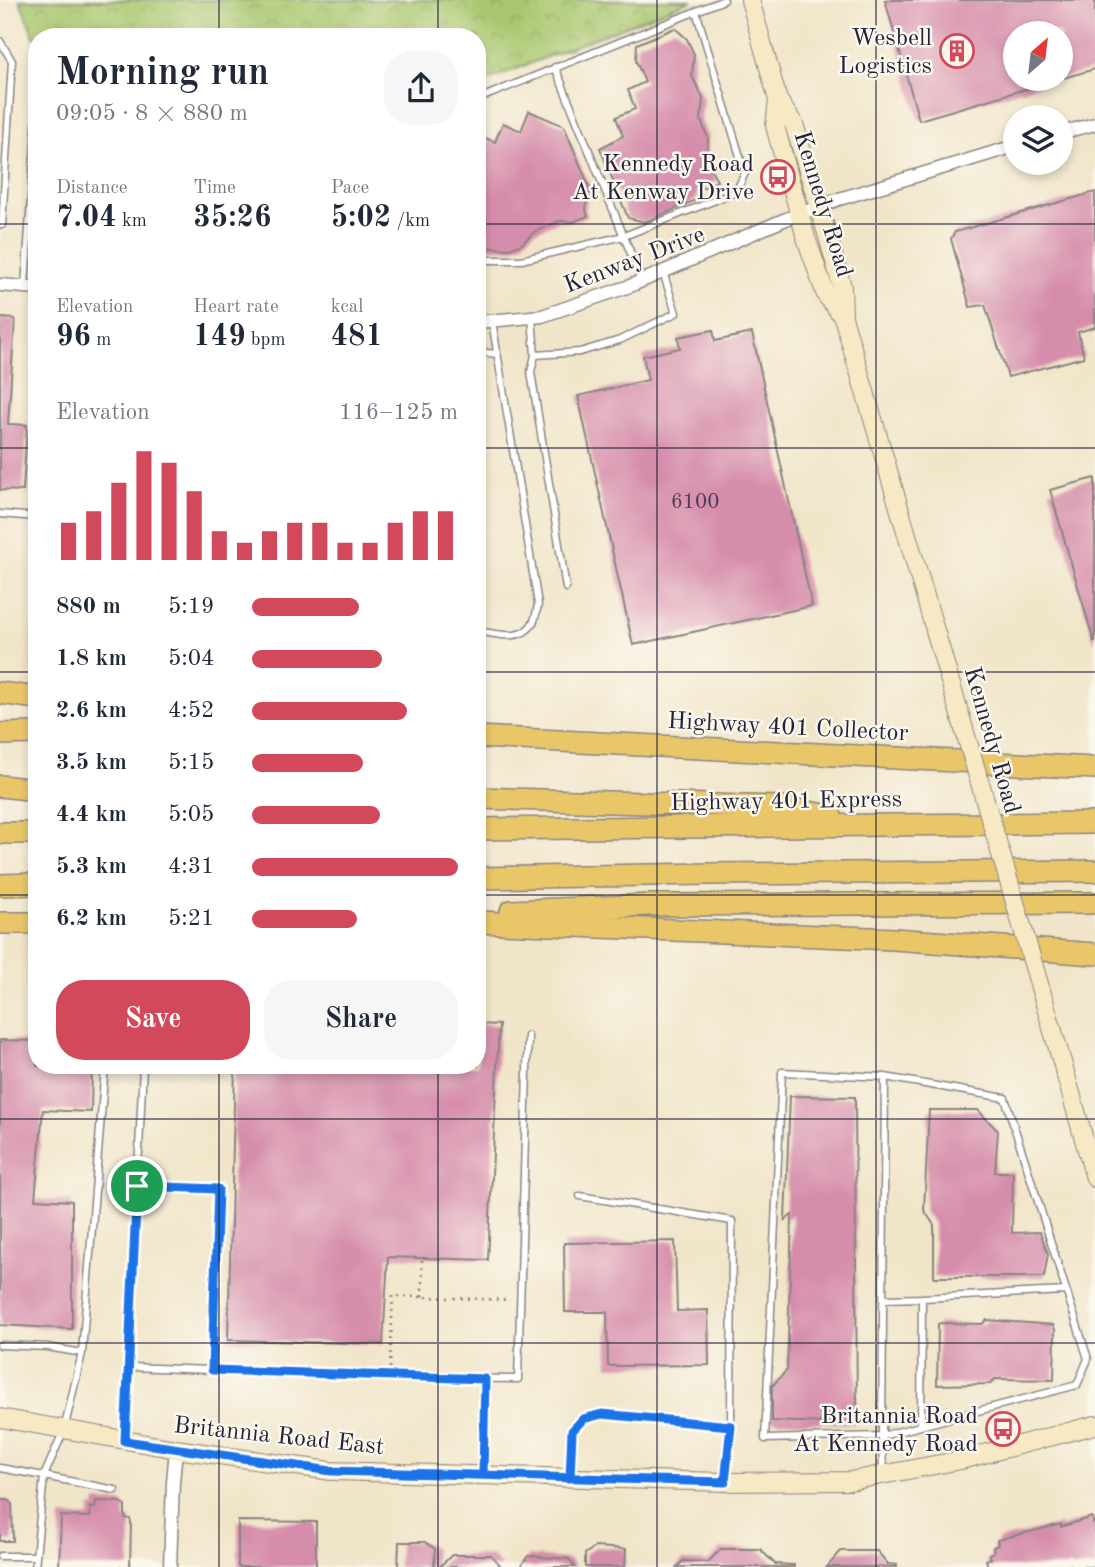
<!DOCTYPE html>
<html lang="en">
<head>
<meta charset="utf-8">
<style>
  :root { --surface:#fff; --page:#f6f6f7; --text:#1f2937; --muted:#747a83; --accent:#d1495b }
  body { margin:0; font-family:"Old Standard TT",serif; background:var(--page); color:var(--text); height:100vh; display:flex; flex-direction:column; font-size:26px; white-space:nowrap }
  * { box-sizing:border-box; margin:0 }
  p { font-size:23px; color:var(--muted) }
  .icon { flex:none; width:38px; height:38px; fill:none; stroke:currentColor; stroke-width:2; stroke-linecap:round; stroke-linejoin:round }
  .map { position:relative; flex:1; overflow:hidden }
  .panel { position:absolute; left:28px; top:28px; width:458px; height:1046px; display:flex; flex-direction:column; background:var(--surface); border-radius:28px; box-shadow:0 4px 10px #0003 }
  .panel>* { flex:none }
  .needle { width:46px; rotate:28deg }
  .tools { position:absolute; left:1003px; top:21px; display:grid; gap:14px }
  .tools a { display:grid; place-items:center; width:70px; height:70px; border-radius:50%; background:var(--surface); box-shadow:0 4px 10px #0003; font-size:35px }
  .pin { position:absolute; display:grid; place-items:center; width:60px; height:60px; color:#fff; margin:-30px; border:4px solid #fff; border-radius:50%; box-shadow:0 2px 7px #0007 }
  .round { display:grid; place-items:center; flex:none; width:74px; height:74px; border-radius:28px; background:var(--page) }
  .summary { display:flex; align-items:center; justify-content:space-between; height:119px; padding:0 28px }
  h1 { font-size:38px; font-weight:600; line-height:52px }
  .metrics { display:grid; grid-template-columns:repeat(3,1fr); gap:10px; height:119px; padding:7px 28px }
  .metrics div { display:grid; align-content:center }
  .metrics b { font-size:30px; font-weight:600 }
  .metrics small { font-size:19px; font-weight:400 }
  .metrics p { font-size:19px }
  .chart { height:196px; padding:14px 28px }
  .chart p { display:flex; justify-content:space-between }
  .chart svg { width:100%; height:126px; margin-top:7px; stroke:var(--accent); stroke-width:6 }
  .button { display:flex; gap:14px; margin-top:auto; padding:14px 28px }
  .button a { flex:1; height:80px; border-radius:28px; background:var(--accent); color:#fff; font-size:28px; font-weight:600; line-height:80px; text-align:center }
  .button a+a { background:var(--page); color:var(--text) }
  ul { padding:0 28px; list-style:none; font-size:23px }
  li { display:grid; grid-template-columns:112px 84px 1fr; align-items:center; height:52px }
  li i { height:18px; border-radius:9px; background:var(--accent) }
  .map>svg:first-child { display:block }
</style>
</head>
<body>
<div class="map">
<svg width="1095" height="1567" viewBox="0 0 1095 1567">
  <defs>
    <pattern id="park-crowns" width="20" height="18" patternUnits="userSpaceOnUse" patternTransform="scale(1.75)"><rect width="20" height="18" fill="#a9c76e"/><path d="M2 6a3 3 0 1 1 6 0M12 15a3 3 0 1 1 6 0" fill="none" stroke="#91ab60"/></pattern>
  </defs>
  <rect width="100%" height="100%" fill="#fbf7ec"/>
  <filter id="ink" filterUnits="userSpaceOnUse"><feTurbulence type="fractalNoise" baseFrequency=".0143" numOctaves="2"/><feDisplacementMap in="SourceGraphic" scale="14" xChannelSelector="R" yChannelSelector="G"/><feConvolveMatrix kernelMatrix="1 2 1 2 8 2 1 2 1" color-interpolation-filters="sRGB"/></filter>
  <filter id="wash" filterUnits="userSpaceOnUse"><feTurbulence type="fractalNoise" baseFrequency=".00686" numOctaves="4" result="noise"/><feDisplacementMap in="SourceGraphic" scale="28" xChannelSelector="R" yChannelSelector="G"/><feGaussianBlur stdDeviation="1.57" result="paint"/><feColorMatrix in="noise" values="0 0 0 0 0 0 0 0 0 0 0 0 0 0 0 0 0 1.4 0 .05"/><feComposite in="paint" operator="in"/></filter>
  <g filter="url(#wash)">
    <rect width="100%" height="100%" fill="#f1e5c9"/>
    <!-- park -->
    <path fill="url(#park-crowns)" stroke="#667454" stroke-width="2" d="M20,0H692L478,84V37H34Z"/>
    <g id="blocks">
      <!-- building -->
      <path fill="#d68dab" d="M885,0H1095V69L1060,79V33H1015V79H1060L919,120Z
        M675,28L687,39L694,54L692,76L703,98L701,120L708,138L707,161L717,181L698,190L696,200L645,222L628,218L600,148L623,136L616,117L635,109L628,90L645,82L636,61L637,44Z
        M529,111L564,126L591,191L587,195L586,211L588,216L573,222L559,221L534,232L522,244L510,249L478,247V135L495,142L503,123L521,131Z
        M1095,192V327L1078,332L1084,357L1008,377L985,305L970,307L951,239L955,232Z
        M0,318L15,319L8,424L27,425L23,491L0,490Z
        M713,330L715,341L752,333L812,606L633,645L578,396L648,380L643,356L680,348L678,337Z
        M1095,478V642H1094L1050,490Z
        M478,1024L499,1025L488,1260L388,1257L383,1344L228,1340L235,1066H478Z
        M0,1040L37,1041V1066H92L91,1112L43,1110L35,1199L72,1201V1329L0,1325Z
        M790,1096L855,1097L857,1424L772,1421V1386L787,1370L792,1215L785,1220Z
        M929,1110H978L998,1131L995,1172H1013L1012,1233L1040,1232L1048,1254L1044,1277H934V1225L924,1210Z
        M675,1241L677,1311L708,1310L709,1365L608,1366L607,1312H565L564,1243Z
        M987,1320L1053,1325L1055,1330L1054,1380L995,1379L991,1384L937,1385L938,1324L941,1323L982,1324Z
        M0,1500H8L12,1504L13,1541H0Z
        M96,1501L121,1502L125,1506V1518L130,1519L131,1522L130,1567H59L61,1516L90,1517V1507L95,1508Z
        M1092,1517L1093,1523L1095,1522V1567H1072L1071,1565L1066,1567H988L986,1560L991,1558L989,1554L994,1552L993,1547L998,1545L997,1540L1061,1524V1527Z
        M238,1521L316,1522V1567H238Z
        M399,1542H425L435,1549L434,1567H398Z
        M595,1547L626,1549L625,1567H585V1554Z
        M721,1549H760L775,1564L794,1565V1567H677L683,1561L708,1562Z
        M841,1551H877L888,1564L897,1565V1567H827Z
        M452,1555H491L502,1567H439Z
        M528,1556L569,1559L575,1567H520Z"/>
    </g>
  </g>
  <g filter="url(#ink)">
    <use href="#blocks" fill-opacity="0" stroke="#8a8482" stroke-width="2"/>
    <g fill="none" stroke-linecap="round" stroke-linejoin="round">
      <!-- lane casing -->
      <g stroke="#8a8482" stroke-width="9">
        <path id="lane" d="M0,41L12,61L2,225
          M555,67L642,281
          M478,99L724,0
          M478,260H521L624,236L736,192L745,173L696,11
          M25,286L37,113
          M532,317L535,355L580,352L620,340L676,313L663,272
          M478,352L497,354
          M535,355L531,372L566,588
          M0,514L37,517
          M35,550L37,528
          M478,631C497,634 523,643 534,621C536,616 537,609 538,604L492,321
          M137,1186L218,1189L212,1370
          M883,1299L922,1298
          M0,1345L48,1347L82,1353L105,1066
          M82,1353L64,1430L44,1476L115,1490
          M129,1367L427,1378L518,1379L528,1036
          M921,1426L922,1298L1066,1291
          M125,1439L143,1066
          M0,1468L44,1476L35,1567
          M883,1474L882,1436L885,1077L782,1072L765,1439L882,1436L1077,1385L1088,1359L1005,1098L885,1077
          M483,1475L485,1379
          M571,1476L572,1431L583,1419L602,1414L731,1426L732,1221L580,1196
          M726,1480L731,1426
          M0,1556H36"/>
      </g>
      <!-- street casing -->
      <g stroke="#8a8482" stroke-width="15">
        <path id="street" d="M1060,133L1095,124
          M0,285L37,288
          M478,322L542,316L630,286L786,219L839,199L1015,146
          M170,1567L173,1482L176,1449"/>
      </g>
      <!-- secondary casing -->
      <g stroke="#8a8482" stroke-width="20">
        <path id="secondary" d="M750,0L778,100L794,124L828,237L842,286L843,317L957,705
          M778,100L775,126L806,238L826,295L843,317
          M1062,1062L1095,1178
          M0,1418L176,1449L331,1471L725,1482L850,1481L961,1460L1095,1425"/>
      </g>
      <!-- highway casing -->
      <g stroke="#8a8482" stroke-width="24">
        <path id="highway" d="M0,693L37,698
          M0,734L37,733
          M478,737L1095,768
          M0,786L37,790
          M478,798L780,807L831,816
          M478,829L1095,823
          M0,833H37
          M478,878L710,874L1095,871
          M0,885L37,884
          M511,911L650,905L1095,903
          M478,922L894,939L1095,954
          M0,923H37"/>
      </g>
      <!-- path -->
      <path stroke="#8a8482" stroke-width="2.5" stroke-dasharray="2 5" stroke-linecap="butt" d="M422,1297V1260
        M390,1368L393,1296L510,1300"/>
      <!-- lane -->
      <use href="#lane" stroke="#fff" stroke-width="6"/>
      <!-- street -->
      <use href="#street" stroke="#fff" stroke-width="12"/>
      <!-- secondary -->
      <use href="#secondary" stroke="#f6e9c3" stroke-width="18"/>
      <!-- highway -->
      <use href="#highway" stroke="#e9c769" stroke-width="21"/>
      <!-- secondary-bridge casing -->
      <g stroke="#8a8482" stroke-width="20" stroke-linecap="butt">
        <path id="secondary-bridge" d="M957,705L1062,1062"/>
      </g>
      <!-- secondary-bridge -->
      <use href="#secondary-bridge" stroke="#f6e9c3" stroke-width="18"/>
    </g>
  </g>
  <g fill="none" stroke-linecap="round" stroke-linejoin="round" filter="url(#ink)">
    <!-- route casing -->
    <g stroke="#fff" stroke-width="14">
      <path id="route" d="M137,1186L125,1441L331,1471L725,1482L731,1426L602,1414L583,1419L572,1431L570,1478L483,1475L485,1379L212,1370L218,1189L137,1186"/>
    </g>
    <!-- route -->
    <use href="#route" stroke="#1a73e8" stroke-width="9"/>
  </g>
  <!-- grid -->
  <path fill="none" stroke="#22223b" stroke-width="2" stroke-opacity="0.55" d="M219,0V37M438,0V37M657,0V1567M876,0V1567M0,224H37M478,224H1095M0,448H37M478,448H1095M0,672H37M478,672H1095M0,895H37M478,895H1095M219,1066V1567M438,1066V1567M0,1119H1095M0,1343H1095"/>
  <!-- icons -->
  <defs>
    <g id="building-ring" transform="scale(1.75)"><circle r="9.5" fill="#fbf7ec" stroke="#d1495b" stroke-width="1.5"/><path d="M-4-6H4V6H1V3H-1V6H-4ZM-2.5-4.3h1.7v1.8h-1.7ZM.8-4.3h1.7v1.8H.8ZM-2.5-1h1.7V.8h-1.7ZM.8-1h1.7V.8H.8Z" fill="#d1495b"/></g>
    <g id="bus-ring" transform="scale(1.75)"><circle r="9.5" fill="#fbf7ec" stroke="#d1495b" stroke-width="1.5"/><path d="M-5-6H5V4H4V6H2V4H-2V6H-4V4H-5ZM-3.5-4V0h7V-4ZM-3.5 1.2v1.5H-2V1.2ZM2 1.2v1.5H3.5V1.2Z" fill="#d1495b"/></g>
  </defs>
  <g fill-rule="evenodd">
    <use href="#building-ring" x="957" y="51"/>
    <use href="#bus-ring" x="778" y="177"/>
    <use href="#bus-ring" x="1003" y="1429"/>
  </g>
  <g text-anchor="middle" stroke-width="5" stroke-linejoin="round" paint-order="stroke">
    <!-- number labels -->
    <g font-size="21" fill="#4f3d57">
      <text x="695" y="508">6100</text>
    </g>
    <!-- poi labels -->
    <g font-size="24" fill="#22223b" stroke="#fbf7ec" text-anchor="end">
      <text x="932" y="45">Wesbell<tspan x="932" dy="28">Logistics</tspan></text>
      <text x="754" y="171">Kennedy Road<tspan x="754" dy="28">At Kenway Drive</tspan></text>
      <text x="978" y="1423">Britannia Road<tspan x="978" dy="28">At Kennedy Road</tspan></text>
    </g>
    <!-- street labels -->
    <g font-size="24" fill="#22223b" stroke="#fbf7ec">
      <text transform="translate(824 204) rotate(73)" y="8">Kennedy Road</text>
      <text transform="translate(634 259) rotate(-21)" y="8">Kenway Drive</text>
      <text transform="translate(788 726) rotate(3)" y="8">Highway 401 Collector</text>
      <text transform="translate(993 740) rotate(74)" y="8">Kennedy Road</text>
      <text transform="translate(786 800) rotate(-1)" y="8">Highway 401 Express</text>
      <text transform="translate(279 1435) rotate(6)" y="8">Britannia Road East</text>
    </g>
  </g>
</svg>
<div class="tools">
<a><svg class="needle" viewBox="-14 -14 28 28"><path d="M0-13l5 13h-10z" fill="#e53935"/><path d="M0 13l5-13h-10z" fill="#747a83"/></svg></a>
<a><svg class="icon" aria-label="layers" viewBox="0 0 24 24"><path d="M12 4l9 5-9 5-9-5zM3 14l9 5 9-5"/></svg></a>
</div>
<div class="pin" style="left:137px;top:1186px;background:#1e9e55"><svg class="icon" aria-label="arrive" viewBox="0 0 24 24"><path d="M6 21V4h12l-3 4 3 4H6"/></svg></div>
<section class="panel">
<div class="summary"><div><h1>Morning run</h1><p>09:05 · 8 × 880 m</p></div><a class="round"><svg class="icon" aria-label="share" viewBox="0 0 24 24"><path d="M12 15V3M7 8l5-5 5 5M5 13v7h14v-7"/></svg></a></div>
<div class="metrics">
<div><p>Distance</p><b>7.04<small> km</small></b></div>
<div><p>Time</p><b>35:26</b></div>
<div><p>Pace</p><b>5:02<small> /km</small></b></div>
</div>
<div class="metrics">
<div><p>Elevation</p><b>96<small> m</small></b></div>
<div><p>Heart rate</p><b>149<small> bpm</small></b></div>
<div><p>kcal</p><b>481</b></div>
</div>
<div class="chart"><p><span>Elevation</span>116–125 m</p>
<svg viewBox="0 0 160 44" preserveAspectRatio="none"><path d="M5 44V31M15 44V27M25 44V17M35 44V6M45 44V10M55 44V20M65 44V34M75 44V38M85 44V34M95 44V31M105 44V31M115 44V38M125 44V38M135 44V31M145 44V27M155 44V27"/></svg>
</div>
<ul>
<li><b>880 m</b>5:19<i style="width:52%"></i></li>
<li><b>1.8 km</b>5:04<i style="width:63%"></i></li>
<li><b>2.6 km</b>4:52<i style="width:75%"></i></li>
<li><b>3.5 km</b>5:15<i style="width:54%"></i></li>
<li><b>4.4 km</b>5:05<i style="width:62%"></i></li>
<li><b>5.3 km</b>4:31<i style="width:100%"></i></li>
<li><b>6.2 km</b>5:21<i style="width:51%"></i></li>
</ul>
<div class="button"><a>Save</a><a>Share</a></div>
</section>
</div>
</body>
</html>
